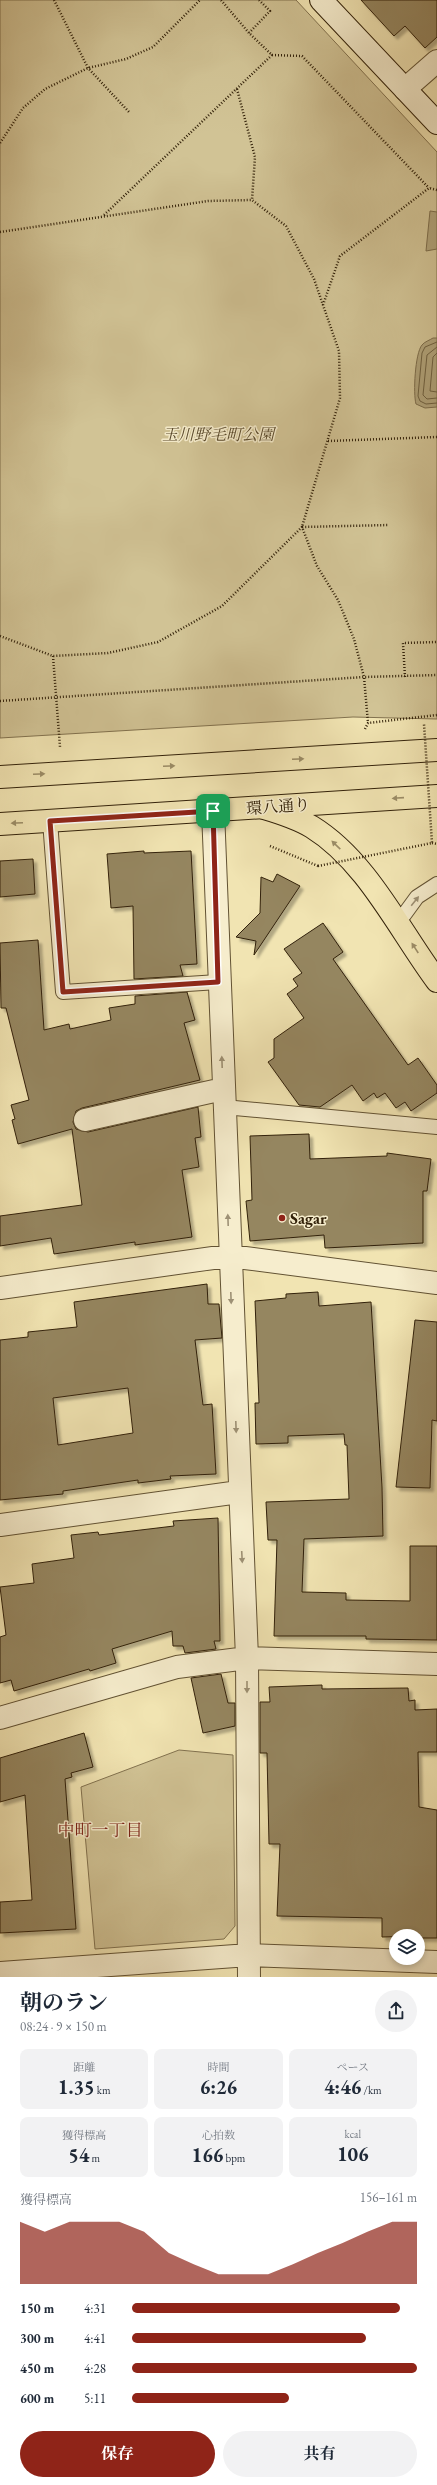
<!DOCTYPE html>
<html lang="ja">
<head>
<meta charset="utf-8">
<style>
  :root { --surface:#fff; --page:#f2f2f3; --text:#1f2937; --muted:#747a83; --accent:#8f2418 }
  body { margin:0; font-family:"EB Garamond","Noto Serif JP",serif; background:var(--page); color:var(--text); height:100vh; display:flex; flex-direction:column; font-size:15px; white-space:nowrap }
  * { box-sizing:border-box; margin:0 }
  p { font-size:13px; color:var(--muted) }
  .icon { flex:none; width:22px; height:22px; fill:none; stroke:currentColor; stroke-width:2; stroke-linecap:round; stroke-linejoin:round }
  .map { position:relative; height:1977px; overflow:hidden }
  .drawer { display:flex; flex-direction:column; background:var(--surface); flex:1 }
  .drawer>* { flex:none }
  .tools { position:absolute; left:389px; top:1929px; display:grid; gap:8px }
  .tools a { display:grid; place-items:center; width:36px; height:36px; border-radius:50%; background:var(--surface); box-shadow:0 2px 6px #0003; font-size:20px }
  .pin { position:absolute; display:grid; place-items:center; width:34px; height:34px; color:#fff; margin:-17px; border-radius:8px; box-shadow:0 2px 6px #0006 }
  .round { display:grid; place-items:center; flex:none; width:42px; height:42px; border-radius:21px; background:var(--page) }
  .head { display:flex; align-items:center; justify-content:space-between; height:68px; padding:0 20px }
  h1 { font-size:22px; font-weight:700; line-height:30px }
  .metrics { display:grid; grid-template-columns:repeat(3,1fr); gap:6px; height:68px; padding:4px 20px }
  .metrics div { display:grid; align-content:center; border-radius:8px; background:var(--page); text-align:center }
  .metrics b { font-size:20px; font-weight:700 }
  .metrics small { font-size:11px; font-weight:400 }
  .metrics p { font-size:11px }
  .chart { height:112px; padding:8px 20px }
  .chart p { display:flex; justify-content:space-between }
  .chart svg { width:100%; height:72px; margin-top:4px; fill:var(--accent); opacity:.7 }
  .primary-button { display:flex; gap:8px; margin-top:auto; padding:8px 20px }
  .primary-button a { flex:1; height:46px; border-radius:24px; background:var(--accent); color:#fff; font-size:16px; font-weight:700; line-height:46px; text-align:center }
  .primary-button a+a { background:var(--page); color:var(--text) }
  ul { padding:0 20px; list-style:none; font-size:13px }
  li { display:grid; grid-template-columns:64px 48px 1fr; align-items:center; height:30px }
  li i { height:10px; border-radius:5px; background:var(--accent) }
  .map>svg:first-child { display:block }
</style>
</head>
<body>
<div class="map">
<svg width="437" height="1977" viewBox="0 0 437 1977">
  <defs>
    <filter id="shadow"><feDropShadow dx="3.5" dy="3.5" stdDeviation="1" flood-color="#0004"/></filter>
  </defs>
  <rect width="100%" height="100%" fill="#f1e4b2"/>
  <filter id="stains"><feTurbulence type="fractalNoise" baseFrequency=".005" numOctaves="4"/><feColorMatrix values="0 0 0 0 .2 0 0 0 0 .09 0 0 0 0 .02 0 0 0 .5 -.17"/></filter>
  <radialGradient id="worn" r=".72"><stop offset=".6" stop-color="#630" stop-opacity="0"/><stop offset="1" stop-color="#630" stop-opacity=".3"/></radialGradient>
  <!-- green -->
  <path fill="#d1c395" stroke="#82724f" d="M0,0H296L437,152V719L353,717L0,738Z
    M179,1750L233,1755L235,1926L224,1939L95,1949L81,1787Z"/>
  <!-- water -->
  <path fill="#b0a279" stroke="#7e6e4c" d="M430,211L437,212V249L426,251Z
    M433,338H437V407L425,408L416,404C413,394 415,353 422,345C424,342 430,340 433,338Z"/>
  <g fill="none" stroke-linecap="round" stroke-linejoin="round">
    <!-- shore -->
    <path stroke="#716241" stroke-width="1" d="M437,342L425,347L422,353L418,396L420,401L426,404L437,403
      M437,347L427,355L423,395L427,399L437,398
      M437,353L433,357L430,391L437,392"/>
  </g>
  <!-- building -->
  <path fill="#958661" stroke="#322109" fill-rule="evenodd" filter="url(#shadow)" d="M361,0H437V37L425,48L405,26L394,36Z
    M144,851V853L191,851L197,964L180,965L183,976L134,979L133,906L111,908L107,854Z
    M33,859L35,894L0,897V861Z
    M277,874L300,886L254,955L256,941L236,937L260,913L261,877L273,882Z
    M323,923L343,952L333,959L408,1065L418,1058L437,1085V1093L411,1111L405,1102L396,1108L385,1093L377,1098L374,1093L363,1101L352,1085L320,1107L299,1105L268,1062L274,1058V1039L304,1018L287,994L298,986L293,979L302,973L284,949Z
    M38,940L44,1030L69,1024L70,1029L111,1020L109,1008L135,1004V996L187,992L195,1020L184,1023L200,1080L82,1108L76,1111L73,1122L76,1129L88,1132L198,1107L201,1137L195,1138L199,1167L182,1170L192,1237L135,1245V1242L54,1254L51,1238L0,1246V1216L82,1205L72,1129L18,1144L12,1120L15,1119L11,1105L29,1100L6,1008H1L0,943Z
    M309,1134L310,1159L387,1156V1153L431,1159L427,1191H423V1243L325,1248L324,1235L250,1241L246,1201L252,1200L250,1136Z
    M207,1284L208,1304H219L222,1338L195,1340L203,1405L212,1404L216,1474L170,1476L171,1479L138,1483V1480L63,1491V1494L0,1500V1340L28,1337V1332L77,1327L74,1302ZM128,1388L133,1433L58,1445L53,1398Z
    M318,1292L319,1306L371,1302L382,1487L383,1536L304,1539L302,1592L346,1593V1600L410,1601V1546H437V1640L366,1639V1636H274L277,1540H268L266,1502L349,1499L347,1445H345L344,1434L288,1436V1443L256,1444L255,1403H259L255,1301L286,1298V1294Z
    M415,1320L437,1322V1421L432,1420L430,1488L396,1487Z
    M218,1518L220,1641H214L216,1649L185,1653L183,1646H173L172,1631L112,1649L116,1663L90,1671L89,1669L14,1691L11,1680L0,1683V1637L6,1635L0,1587L34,1583L32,1564L74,1558L71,1535L98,1532L99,1535L174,1526L173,1521Z
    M221,1674L228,1703H235V1726L203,1733L191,1678Z
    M322,1685V1689L408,1688L409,1701L415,1700V1710L437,1709V1752H418L419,1807L437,1810V1938H418V1936L382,1937V1918L277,1916L280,1844H269L267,1753H260V1702H270L269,1687Z
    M84,1733L93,1767L71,1773L72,1777L65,1779L76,1929L0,1933V1902L32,1900L25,1795L0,1802V1758Z"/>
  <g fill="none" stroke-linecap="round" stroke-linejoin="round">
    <!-- lane casing -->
    <g stroke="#625233" stroke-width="16">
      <path id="lane" d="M50,821L63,992L218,982
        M398,923L417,897L437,884
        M224,1107L437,1127"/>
    </g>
    <!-- street casing -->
    <g stroke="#625233" stroke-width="24">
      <path id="street" d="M405,89L437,61
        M213,811L247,1658L249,1977
        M85,1120L223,1089
        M0,1288L213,1258H245L437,1283
        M0,1525L239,1492
        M0,1718L177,1667L247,1658L437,1664
        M0,1973L249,1955L437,1962"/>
    </g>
    <!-- secondary casing -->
    <g stroke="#322109" stroke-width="24">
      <path id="secondary" d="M321,0L437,123"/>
    </g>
    <!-- primary casing -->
    <g stroke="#322109" stroke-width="24">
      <path id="primary" d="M0,777L437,750
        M0,824L437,796"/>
    </g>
    <!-- highway casing -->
    <g stroke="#322109" stroke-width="24">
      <path id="highway" d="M264,808C281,813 297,818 312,827C367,861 399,930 437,981"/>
    </g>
    <!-- path -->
    <path stroke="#322109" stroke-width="2.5" stroke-dasharray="1 2" stroke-linecap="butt" d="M54,0L88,68L129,112
      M249,33L270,11L259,0
      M272,55L302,56L429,188
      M237,89L255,157L252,200
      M0,143L23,108L45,89L88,68L126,59L153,47L200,0
      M104,215L272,55L249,33L221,0
      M0,232L208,201L252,200L286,226L314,279L339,351L340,398L302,527L389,525
      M323,305L340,256L429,188L437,190
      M328,441L437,437
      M0,636L53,656L108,653L158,642L222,606L302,527L317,566L338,600L354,639L364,677L368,723
      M53,656L60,747
      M405,677L403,643L437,642
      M0,701L364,677L437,675
      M365,729L368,723L437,715
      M432,843L437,844
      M270,846L318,866"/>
    <!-- lane -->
    <use href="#lane" stroke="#f6edcd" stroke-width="14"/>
    <!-- street -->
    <use href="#street" stroke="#f6edcd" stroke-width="22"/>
    <!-- secondary -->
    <use href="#secondary" stroke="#f6edcd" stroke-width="22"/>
    <!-- primary -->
    <use href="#primary" stroke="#f1e4b2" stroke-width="22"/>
    <!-- highway -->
    <use href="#highway" stroke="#f1e4b2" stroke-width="22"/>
    <!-- path-bridge -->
    <path stroke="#322109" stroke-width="2.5" stroke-dasharray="1 2" stroke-linecap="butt" d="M318,866L432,843L424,724"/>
  </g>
  <!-- one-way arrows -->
  <defs><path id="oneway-solid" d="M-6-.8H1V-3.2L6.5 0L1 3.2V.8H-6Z"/></defs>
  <g fill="#9b8c66">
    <use href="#oneway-solid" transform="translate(298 759) rotate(-3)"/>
    <use href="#oneway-solid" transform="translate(169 766) rotate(-3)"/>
    <use href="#oneway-solid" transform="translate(39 774) rotate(-3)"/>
    <use href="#oneway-solid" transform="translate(398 798) rotate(176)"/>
    <use href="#oneway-solid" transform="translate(17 823) rotate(177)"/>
    <use href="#oneway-solid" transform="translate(336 845) rotate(-136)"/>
    <use href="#oneway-solid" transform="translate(415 948) rotate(-123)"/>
  </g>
  <g fill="#9e9175">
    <use href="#oneway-solid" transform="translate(415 901) rotate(-51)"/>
    <use href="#oneway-solid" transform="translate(222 1062) rotate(-92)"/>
    <use href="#oneway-solid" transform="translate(228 1220) rotate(-92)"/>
    <use href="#oneway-solid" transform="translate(231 1298) rotate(88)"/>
    <use href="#oneway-solid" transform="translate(236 1427) rotate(88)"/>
    <use href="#oneway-solid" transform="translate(242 1557) rotate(87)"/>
    <use href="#oneway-solid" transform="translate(247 1687) rotate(90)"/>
  </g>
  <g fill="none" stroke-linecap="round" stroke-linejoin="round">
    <!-- route casing -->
    <g stroke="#fff" stroke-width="8">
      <path id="route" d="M213,811L218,982L63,992L50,821Z"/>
    </g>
    <!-- route -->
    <use href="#route" stroke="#8f2418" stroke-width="5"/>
  </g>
  <!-- markers -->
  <circle fill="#8f2418" stroke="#f6edcd" stroke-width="1.5" cx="282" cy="1218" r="4"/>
  <g text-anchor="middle" stroke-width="3" stroke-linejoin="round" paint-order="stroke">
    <!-- park labels -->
    <g font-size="16" font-style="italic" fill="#5a4a2c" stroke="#f6edcd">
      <text x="218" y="440">玉川野毛町公園</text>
    </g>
    <!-- street labels -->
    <g font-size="16" fill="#322109" stroke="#f6edcd">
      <text transform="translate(278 806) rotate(-4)" y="6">環八通り</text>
    </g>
    <!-- poi labels -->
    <g font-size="16" font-weight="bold" fill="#322109" stroke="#f6edcd" text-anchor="start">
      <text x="290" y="1224">Sagar</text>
    </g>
    <!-- neighbourhood labels -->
    <g font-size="17" fill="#7a1f14" stroke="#f6edcd">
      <text x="100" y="1836">中町一丁目</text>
    </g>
  </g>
  <rect width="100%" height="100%" filter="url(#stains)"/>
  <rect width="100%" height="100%" fill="url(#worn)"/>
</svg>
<div class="tools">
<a><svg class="icon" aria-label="layers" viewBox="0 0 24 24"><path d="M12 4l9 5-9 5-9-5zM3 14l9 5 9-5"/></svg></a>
</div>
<div class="pin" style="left:213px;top:811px;background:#1e9e55"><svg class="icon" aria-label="arrive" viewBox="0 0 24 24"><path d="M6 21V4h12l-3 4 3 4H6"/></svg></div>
</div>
<section class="drawer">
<div class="head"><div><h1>朝のラン</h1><p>08:24 · 9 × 150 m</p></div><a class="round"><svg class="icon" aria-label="share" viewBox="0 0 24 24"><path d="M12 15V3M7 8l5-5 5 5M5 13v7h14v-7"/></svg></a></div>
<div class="metrics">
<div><p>距離</p><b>1.35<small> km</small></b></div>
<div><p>時間</p><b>6:26</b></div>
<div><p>ペース</p><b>4:46<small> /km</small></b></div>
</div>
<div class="metrics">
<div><p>獲得標高</p><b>54<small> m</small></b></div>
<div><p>心拍数</p><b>166<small> bpm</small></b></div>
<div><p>kcal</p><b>106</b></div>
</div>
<div class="chart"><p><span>獲得標高</span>156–161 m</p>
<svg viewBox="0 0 160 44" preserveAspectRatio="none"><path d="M0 44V6L10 12L20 6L30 6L40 6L50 12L60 25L70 32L80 38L90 38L100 38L110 32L120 25L130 19L140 12L150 6L160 6V44z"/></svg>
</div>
<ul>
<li><b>150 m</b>4:31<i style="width:94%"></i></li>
<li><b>300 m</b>4:41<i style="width:82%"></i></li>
<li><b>450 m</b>4:28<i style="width:100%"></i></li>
<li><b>600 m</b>5:11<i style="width:55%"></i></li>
</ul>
<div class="primary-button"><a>保存</a><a>共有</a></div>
</section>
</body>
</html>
